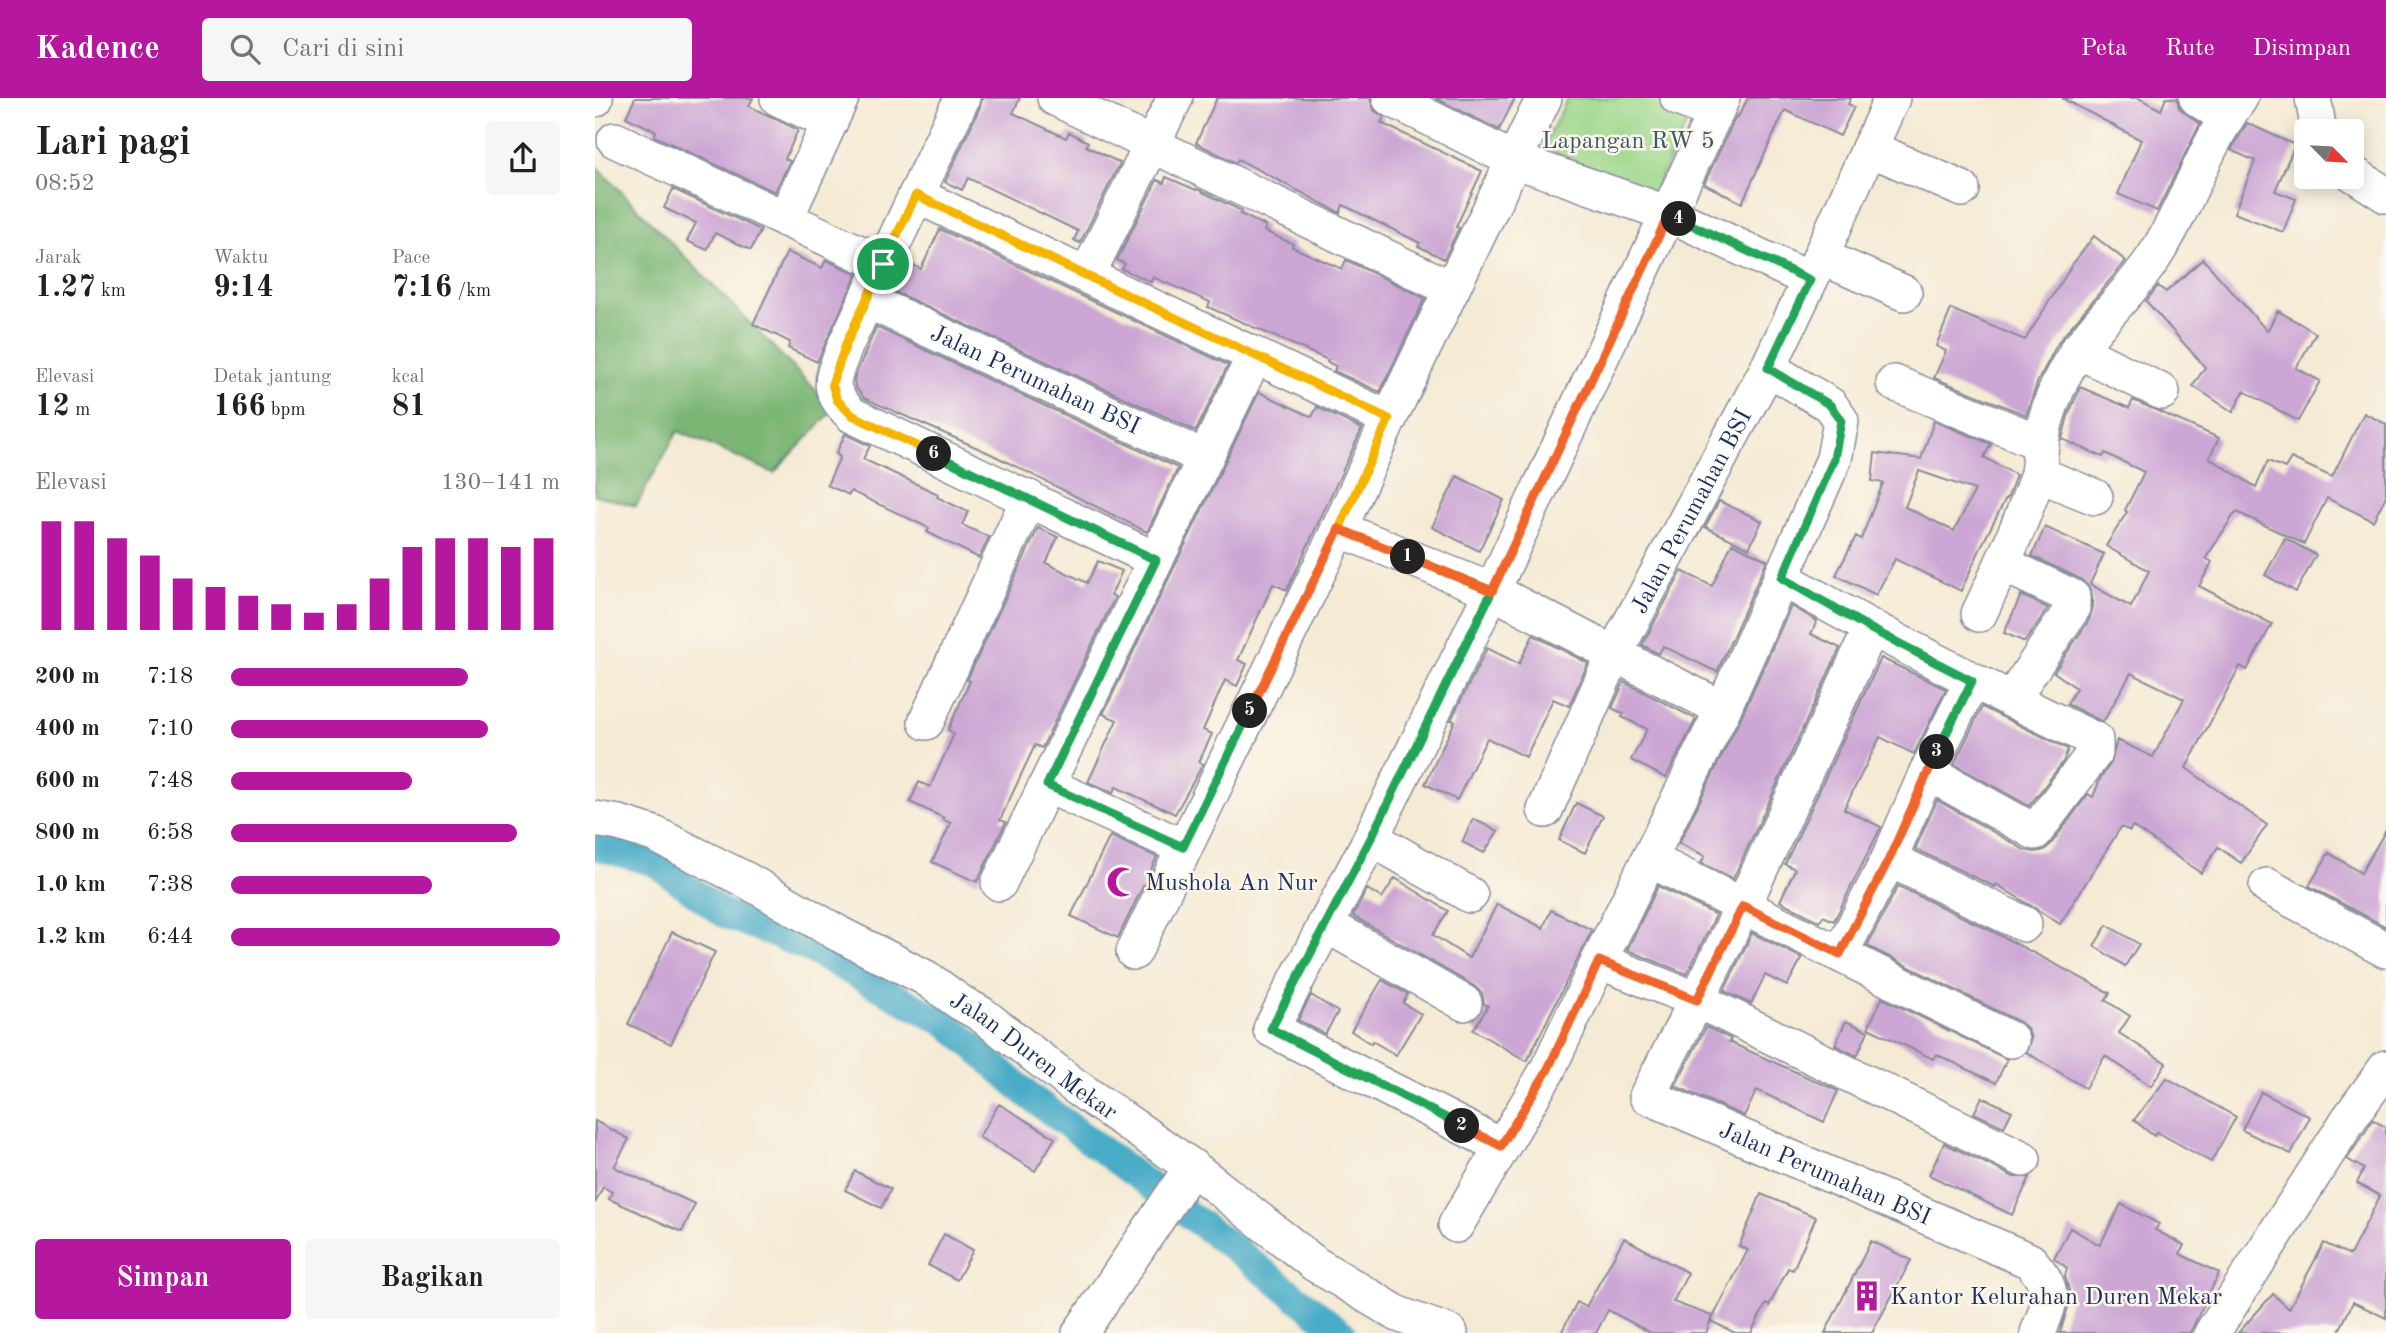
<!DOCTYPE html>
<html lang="id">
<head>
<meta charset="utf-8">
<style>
  :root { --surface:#fff; --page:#f6f6f6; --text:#202124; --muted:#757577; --accent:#b5179e }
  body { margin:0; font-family:"Old Standard TT",serif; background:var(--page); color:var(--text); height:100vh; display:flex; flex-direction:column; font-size:26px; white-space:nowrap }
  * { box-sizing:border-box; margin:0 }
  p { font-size:23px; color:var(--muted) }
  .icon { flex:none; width:38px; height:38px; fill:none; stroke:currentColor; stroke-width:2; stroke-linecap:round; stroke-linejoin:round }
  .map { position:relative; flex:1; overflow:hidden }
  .side { display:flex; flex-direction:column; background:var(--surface); width:595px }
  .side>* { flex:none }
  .needle { width:46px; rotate:114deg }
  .controls { position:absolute; left:1699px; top:21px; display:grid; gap:14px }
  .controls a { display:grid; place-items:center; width:70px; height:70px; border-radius:7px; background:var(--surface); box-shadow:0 4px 18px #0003; font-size:35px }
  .pin { position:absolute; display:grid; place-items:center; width:60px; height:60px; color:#fff; margin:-30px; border:4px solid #fff; border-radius:50%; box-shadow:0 2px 7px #0007 }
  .km { position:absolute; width:35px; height:35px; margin:-18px; border-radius:50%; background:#222; color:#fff; font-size:19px; line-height:35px; text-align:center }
  .round { display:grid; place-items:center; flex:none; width:74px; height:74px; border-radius:7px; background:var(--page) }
  .head { display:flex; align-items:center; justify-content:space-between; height:119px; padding:0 35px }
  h1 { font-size:38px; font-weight:600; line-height:52px }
  .stats { display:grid; grid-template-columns:repeat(3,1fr); gap:10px; height:119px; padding:7px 35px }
  .stats div { display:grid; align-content:center }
  .stats b { font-size:30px; font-weight:600 }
  .stats small { font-size:19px; font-weight:400 }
  .stats p { font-size:19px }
  .chart { height:196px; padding:14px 35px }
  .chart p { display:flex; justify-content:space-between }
  .chart svg { width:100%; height:126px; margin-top:7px; stroke:var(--accent); stroke-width:6 }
  .button { display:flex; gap:14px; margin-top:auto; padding:14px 35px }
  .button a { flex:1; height:80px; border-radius:7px; background:var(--accent); color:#fff; font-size:28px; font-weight:600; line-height:80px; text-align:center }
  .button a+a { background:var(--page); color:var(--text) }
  ul { padding:0 35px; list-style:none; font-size:23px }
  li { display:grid; grid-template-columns:112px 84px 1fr; align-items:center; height:52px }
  li i { height:18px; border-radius:9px; background:var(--accent) }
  header { display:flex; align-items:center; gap:42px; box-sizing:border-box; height:98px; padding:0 35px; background:var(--accent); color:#fff }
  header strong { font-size:33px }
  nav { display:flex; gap:38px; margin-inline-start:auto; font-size:24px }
  .search { width:490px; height:63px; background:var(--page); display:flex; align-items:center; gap:18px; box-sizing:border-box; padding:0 24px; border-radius:7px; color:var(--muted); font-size:26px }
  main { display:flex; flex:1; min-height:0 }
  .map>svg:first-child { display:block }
</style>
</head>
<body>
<header>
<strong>Kadence</strong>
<div class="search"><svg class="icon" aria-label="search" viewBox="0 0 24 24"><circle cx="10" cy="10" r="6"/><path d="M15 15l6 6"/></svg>Cari di sini</div>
<nav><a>Peta</a><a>Rute</a><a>Disimpan</a></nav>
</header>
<main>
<section class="side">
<div class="head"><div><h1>Lari pagi</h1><p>08:52</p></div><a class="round"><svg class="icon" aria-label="share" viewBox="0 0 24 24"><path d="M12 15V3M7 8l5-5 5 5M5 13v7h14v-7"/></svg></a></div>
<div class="stats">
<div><p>Jarak</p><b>1.27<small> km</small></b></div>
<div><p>Waktu</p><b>9:14</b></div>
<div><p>Pace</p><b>7:16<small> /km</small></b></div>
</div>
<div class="stats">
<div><p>Elevasi</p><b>12<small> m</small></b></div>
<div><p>Detak jantung</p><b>166<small> bpm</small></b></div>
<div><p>kcal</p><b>81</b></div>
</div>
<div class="chart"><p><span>Elevasi</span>130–141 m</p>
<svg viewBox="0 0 160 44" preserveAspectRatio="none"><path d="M5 44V6M15 44V6M25 44V12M35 44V18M45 44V26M55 44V29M65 44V32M75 44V35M85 44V38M95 44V35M105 44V26M115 44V15M125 44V12M135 44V12M145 44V15M155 44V12"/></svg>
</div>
<ul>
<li><b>200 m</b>7:18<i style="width:72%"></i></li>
<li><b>400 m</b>7:10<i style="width:78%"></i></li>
<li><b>600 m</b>7:48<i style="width:55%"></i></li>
<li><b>800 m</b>6:58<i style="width:87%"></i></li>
<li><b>1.0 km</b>7:38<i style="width:61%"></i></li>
<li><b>1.2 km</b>6:44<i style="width:100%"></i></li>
</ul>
<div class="button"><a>Simpan</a><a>Bagikan</a></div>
</section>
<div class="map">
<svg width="1791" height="1235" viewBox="0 0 1791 1235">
  <rect width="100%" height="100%" fill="#fbf7ec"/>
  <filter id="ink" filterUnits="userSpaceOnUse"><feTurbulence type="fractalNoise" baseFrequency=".0143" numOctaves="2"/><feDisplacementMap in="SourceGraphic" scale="14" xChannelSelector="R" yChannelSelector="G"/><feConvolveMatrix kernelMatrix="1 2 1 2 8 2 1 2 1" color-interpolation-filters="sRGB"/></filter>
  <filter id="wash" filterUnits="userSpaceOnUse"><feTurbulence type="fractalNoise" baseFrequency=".00686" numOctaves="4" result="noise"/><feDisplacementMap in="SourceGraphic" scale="28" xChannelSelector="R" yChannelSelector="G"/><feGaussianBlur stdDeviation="1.57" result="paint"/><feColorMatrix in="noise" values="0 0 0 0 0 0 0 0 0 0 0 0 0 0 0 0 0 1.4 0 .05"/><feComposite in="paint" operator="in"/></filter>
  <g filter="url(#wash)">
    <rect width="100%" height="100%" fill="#f5ead4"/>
    <!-- green -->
    <path fill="#9bd588" stroke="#5b8273" stroke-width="2" d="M973,0H1061L1096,17L1056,101L948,49Z"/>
    <!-- forest -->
    <path fill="#7cb674" stroke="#4c7269" stroke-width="2" d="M0,67L239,311L179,375L83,333L41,408L0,397Z"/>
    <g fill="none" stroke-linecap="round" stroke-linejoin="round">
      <!-- canal -->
      <path stroke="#48acc7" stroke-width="28" d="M0,748L60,765L129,816L208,848L354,927L433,997L645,1155L747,1235"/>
    </g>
    <g id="blocks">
      <!-- building -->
      <path fill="#cca6d4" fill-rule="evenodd" d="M40,0H158L154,8L203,32L190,61L195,63L180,94L59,38L61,33L31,19Z
        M387,0H425L418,15L471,40L474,34L493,44L491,48L525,65L485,145L479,142L483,133L373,80L367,92L350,84L385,9Z
        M622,0H775L779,12L789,19L786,25L887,73L861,129L864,130L849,161L823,148L825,145L748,107L745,115L643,61L641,65L601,45Z
        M840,0H920L904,32Z
        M1153,0H1256L1253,6L1259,9L1245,38L1190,12L1147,105L1109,86L1141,18L1143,19Z
        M1467,0H1544L1566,12L1571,0H1582L1584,10L1605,26L1562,113L1523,96L1546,42Z
        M1652,25L1700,47L1680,93L1701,101L1688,134L1639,115L1660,63L1636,52Z
        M571,79L601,92L602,91L647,113L645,116L671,128L669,133L698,146L697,149L747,171L751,162L830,200L785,294L739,273L741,268L732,264L733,262L613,209L615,204L558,179L556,184L527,171L530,166L522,162L562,82L569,85Z
        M78,91L166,132L156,152L120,135L112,152L92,143L101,125L69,110Z
        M345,131L633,267L601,333L298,193L312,164L326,171Z
        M1499,138L1531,163L1464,243L1443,283L1431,317L1339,280L1351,253L1341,248L1356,211L1430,242L1477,167Z
        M192,154L227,170L231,162L262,176L222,264L193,250L195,244L158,226Z
        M1608,161L1672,233L1683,213L1721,235L1701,270L1725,283L1703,323L1649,293L1638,314L1598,288L1610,269L1551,203L1563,188L1571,194Z
        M281,229L583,370L552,434L394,355L269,300L260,289L259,281Z
        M1485,289L1534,310L1538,302L1624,340L1614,360L1661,389L1673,363L1690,370L1696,360L1737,379L1769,315L1791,326V398L1778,423L1732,400L1709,446L1642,414L1638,418L1611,460L1617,464L1604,488L1677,526L1652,572L1645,568L1591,670L1672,727L1646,765L1623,749L1606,775L1537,728L1535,733L1526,729L1465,826L1401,786L1400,789L1320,751L1342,702L1430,752L1440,754L1449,752L1456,746L1493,696L1498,699L1506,679L1516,665L1522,642L1558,659L1589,601L1536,575L1508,624L1472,606L1481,590L1459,574L1494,522L1497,512V499L1494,489L1486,481L1437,458L1450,429L1509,456L1495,486L1536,509L1554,473L1511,448L1532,414L1530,412L1549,374L1510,355L1508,359L1467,341L1473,318Z
        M664,294L717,319L722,309L767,331L692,492L678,486L643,562L652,566L642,588L630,582L608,632L617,636L604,664L608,666L580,716L521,689L518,695L493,684L522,622L508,616Z
        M1339,323L1396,346L1389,359L1421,377L1412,401L1411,400L1387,447L1366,493L1300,461L1281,497L1241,477L1261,438L1266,441L1288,385L1277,383L1280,355L1326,361ZM1324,373L1380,392L1359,433L1310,409Z
        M250,336L275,348L268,361L343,396L342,399L373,414L367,427L394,439L384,460L332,434L334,430L256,393L254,397L232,387L245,359L241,356Z
        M862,378L909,402L884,453L837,429Z
        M1124,403L1167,423L1154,450L1110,429Z
        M443,430L463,439L451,465L492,485L503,463L527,473L516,497L520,499L447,650L440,647L405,722L411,724L382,784L337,764L356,725L348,722L349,720L315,704L324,684L335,689L359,636L353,632L375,583L372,582Z
        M1690,440L1721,457L1701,494L1670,477Z
        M1137,445L1172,462L1122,574L1068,548L1064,556L1047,547L1087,473L1117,488Z
        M1426,497L1453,510L1430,544L1409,535Z
        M1196,508L1222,523L1216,536L1245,550L1138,781L1106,765L1110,758L1084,745L1146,619Z
        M938,537L993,565L974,608L958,601L931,659L892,640L862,702L830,686L860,623L856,622L892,550L924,566Z
        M1286,560L1351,591L1319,656L1285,639L1249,711L1286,729L1239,823L1228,818L1225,824L1185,803L1200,771L1190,766Z
        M1029,584L1101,621L1071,680L1036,662L1052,631L1027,619L1029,616L1017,610Z
        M1387,609L1473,651L1468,664L1434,708L1359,666Z
        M981,705L1008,718L990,755L964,742Z
        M878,721L903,733L889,755L867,744Z
        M1791,732V829L1714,788L1734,755L1766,775Z
        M515,738L562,759L523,840L476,818Z
        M800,780L853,813L838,837L874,860L902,806L948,830L956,812L997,832L932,963L878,932L893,908L889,906L887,895L879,888L758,818L772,791L787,800Z
        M1063,788L1121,817L1092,876L1032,852Z
        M1303,788L1397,833L1515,895L1510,902L1535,918L1524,935L1571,965L1556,988L1510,958L1490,990L1431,954L1436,940L1432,930L1425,924L1272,848Z
        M1512,827L1544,846L1530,868L1499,848Z
        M77,834L120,854L76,946L33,926Z
        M1157,835L1207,860L1192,888L1170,877L1156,906L1129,893Z
        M787,882L813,896L808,905L826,916L801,957L777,943L776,946L756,933Z
        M716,897L743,914L730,936L703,922Z
        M1287,900L1412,961L1401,985L1341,956L1338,961L1273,930Z
        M1251,923L1273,933L1262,958L1240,947Z
        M1111,929L1136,941L1134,944L1243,993L1229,1024L1162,992L1149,1018L1080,988Z
        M1572,980L1641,1019L1616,1064L1562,1034L1559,1038L1539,1022Z
        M1666,994L1715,1019L1696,1056L1647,1032Z
        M1387,999L1417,1013L1409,1029L1379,1015Z
        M404,1006L460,1040L440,1073L384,1039Z
        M1778,1022L1791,1029V1220L1758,1204L1743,1235H1643L1678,1196L1694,1211L1729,1145L1755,1157L1785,1098L1762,1085L1769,1071L1752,1061Z
        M0,1023L34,1041L19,1069L100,1106L87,1134L14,1101L17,1094L8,1089L0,1105Z
        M1349,1045L1419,1079H1435L1417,1117L1334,1077Z
        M260,1073L296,1091L286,1110L250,1092Z
        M1166,1096L1221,1119L1198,1172L1193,1170L1174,1208L1171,1206L1156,1235H1140L1116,1223L1153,1152L1144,1148Z
        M1526,1106L1564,1126L1560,1132L1589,1147L1585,1156L1624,1175L1595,1235H1465L1474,1206V1193L1470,1178L1472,1170L1459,1160L1475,1130L1505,1147Z
        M349,1136L378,1152L362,1182L333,1167Z
        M1029,1140L1093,1175L1078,1204L1117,1218L1111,1235H1056L1013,1212L1001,1235H966L982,1204L991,1209Z
        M1276,1143L1316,1162L1277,1235H1230Z"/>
    </g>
  </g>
  <g filter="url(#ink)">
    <use href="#blocks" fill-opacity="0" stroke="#888c99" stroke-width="2"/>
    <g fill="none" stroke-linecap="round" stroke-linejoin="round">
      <!-- minor casing -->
      <g stroke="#888c99" stroke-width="38">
        <g id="minor">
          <path d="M183,0L234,24"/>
          <path d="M367,0L251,246C238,280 228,289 257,317L561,462"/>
          <path d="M460,0L857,191"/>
          <path d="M795,0L919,62L1074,116L1215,182L1297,0"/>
          <path id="s1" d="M949,0L794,321L744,431L897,493L1019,556L1173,270L1215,182"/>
          <path d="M1083,0L1120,15"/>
          <path d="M1602,0L1631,19"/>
          <path d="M1718,0L1724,33"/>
          <path d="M0,1V0"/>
          <path d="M20,42L288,166"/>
          <path d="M1274,50L1367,91"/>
          <path d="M1757,75L1791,97"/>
          <path d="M321,97L794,321"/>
          <path d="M190,121L246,0"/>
          <path d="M1227,159L1309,195"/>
          <path d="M492,177L580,0"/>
          <path id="s2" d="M271,202L610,360"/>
          <path d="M1482,252L1567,294"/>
          <path d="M1299,285L1446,345"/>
          <path d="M1443,376L1500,399"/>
          <path d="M1408,466L1477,499V511L1416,602"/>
          <path d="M1187,480C1289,539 1393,591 1500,642V654L1440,734L1332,674"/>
          <path d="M1384,516C1405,471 1426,426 1442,379C1445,369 1444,358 1446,347C1448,328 1454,309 1462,291C1484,237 1528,206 1559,159C1592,109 1609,48 1645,0"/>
          <path d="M1276,531L1148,808L1102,902L1428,1061"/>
          <path d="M331,624L434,400"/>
          <path d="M452,687L588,749"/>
          <path d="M950,712L1019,556L1128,611"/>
          <path id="s3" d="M0,721L24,725L59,736L151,782L244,836L331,880L366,905L386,916L481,989L597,1069L720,1166L803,1216L855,1235"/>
          <path d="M776,740L875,797"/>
          <path d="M1054,761L1416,942"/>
          <path d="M1294,761L1429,826"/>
          <path d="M404,785L660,257"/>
          <path d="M1672,788L1791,852"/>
          <path d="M730,826L869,905"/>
          <path d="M539,854L744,431"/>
          <path d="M1245,856L1294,761L1332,674L1377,583"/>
          <path id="s4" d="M1004,863L1102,902L1052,998L1435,1163C1461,1194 1457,1199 1443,1235"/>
          <path d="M906,1048L676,931L776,740L897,493L1127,0"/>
          <path d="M861,1127L952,973L1004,863L1128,611L1239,361L1246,323L1235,307L1173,270"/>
          <path d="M485,1235L597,1069"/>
          <path d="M1617,1235L1754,1021L1791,970"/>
        </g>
      </g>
      <!-- minor -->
      <use href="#minor" stroke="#fff" stroke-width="35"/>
    </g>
  </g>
  <g fill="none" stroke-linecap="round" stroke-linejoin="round" filter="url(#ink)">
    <!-- split-1 casing -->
    <g stroke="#fff" stroke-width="14">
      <path id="split-1" d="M288,166L321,97L794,321L744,431L813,459"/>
    </g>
    <!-- split-2 casing -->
    <g stroke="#fff" stroke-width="14">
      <path id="split-2" d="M813,459L897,493L776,740L676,931L867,1028"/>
    </g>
    <!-- split-3 casing -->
    <g stroke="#fff" stroke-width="14">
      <path id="split-3" d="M867,1028L906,1048L952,973L1004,863L1102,902L1148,808L1245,856L1294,761L1342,654"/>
    </g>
    <!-- split-4 casing -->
    <g stroke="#fff" stroke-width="14">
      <path id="split-4" d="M1084,121L1215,182L1173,270L1235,307L1246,323L1239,361L1187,480L1276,531L1377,583L1342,654"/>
    </g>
    <!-- split-5 casing -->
    <g stroke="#fff" stroke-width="14">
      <path id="split-5" d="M655,613L744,431L897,493L1074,116L1084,121"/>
    </g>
    <!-- split-6 casing -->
    <g stroke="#fff" stroke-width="14">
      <path id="split-6" d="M339,356L561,462L452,687L588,749L655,613"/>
    </g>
    <!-- split-7 casing -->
    <g stroke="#fff" stroke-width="14">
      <path id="split-7" d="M288,166L251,246L237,286L242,302L257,317L339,356"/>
    </g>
    <!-- split-1 -->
    <use href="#split-1" stroke="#f5b400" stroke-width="9"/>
    <!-- split-2 -->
    <use href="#split-2" stroke="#22a559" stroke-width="9"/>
    <!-- split-3 -->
    <use href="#split-3" stroke="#f0652b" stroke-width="9"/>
    <!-- split-4 -->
    <use href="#split-4" stroke="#22a559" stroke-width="9"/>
    <!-- split-5 -->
    <use href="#split-5" stroke="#f0652b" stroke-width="9"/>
    <!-- split-6 -->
    <use href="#split-6" stroke="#22a559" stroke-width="9"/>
    <!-- split-7 -->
    <use href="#split-7" stroke="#f5b400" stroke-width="9"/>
  </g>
  <!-- icons -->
  <defs>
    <g id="mosque-bare" transform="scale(2.415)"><path d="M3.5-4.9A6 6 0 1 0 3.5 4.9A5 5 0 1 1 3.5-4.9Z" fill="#b5179e" stroke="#fbf7ec" stroke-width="2.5" paint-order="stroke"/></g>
    <g id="building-bare" transform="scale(2.415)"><path d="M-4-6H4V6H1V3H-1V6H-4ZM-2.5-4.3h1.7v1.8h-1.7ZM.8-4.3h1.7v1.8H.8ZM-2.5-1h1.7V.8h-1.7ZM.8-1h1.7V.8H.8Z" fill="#b5179e" stroke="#fbf7ec" stroke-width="2.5" paint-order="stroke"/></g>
  </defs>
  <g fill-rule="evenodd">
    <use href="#mosque-bare" x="527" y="784"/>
    <use href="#building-bare" x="1272" y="1198"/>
  </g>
  <g text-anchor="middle" stroke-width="5" stroke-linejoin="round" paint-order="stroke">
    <!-- park labels -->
    <g font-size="24" fill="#3b5868" stroke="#fbf7ec">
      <text x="1033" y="50">Lapangan RW 5</text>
    </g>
    <!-- street labels -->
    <g font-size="24" fill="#1b2f5e" stroke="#fbf7ec">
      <text dy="8" stroke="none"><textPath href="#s2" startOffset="187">Jalan Perumahan BSI</textPath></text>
      <text dy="8" stroke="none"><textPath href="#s1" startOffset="942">Jalan Perumahan BSI</textPath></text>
      <text dy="8" stroke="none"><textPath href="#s3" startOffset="502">Jalan Duren Mekar</textPath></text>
      <text dy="8" stroke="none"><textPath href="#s4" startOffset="408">Jalan Perumahan BSI</textPath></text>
    </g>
    <!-- poi labels -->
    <g font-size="24" fill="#1b2f5e" stroke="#fbf7ec" text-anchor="start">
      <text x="550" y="792">Mushola An Nur</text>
      <text x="1295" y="1206">Kantor Kelurahan Duren Mekar</text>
    </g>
  </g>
</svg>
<div class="controls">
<a><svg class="needle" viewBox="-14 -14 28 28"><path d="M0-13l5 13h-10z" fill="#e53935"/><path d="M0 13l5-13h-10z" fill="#757577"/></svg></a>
</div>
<div class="pin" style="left:288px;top:166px;background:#1e9e55"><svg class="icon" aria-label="arrive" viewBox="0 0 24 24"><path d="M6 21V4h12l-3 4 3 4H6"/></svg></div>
<b class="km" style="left:813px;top:459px">1</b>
<b class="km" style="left:867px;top:1028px">2</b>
<b class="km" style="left:1342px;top:654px">3</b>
<b class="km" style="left:1084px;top:121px">4</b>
<b class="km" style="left:655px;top:613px">5</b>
<b class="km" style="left:339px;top:356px">6</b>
</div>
</main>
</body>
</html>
